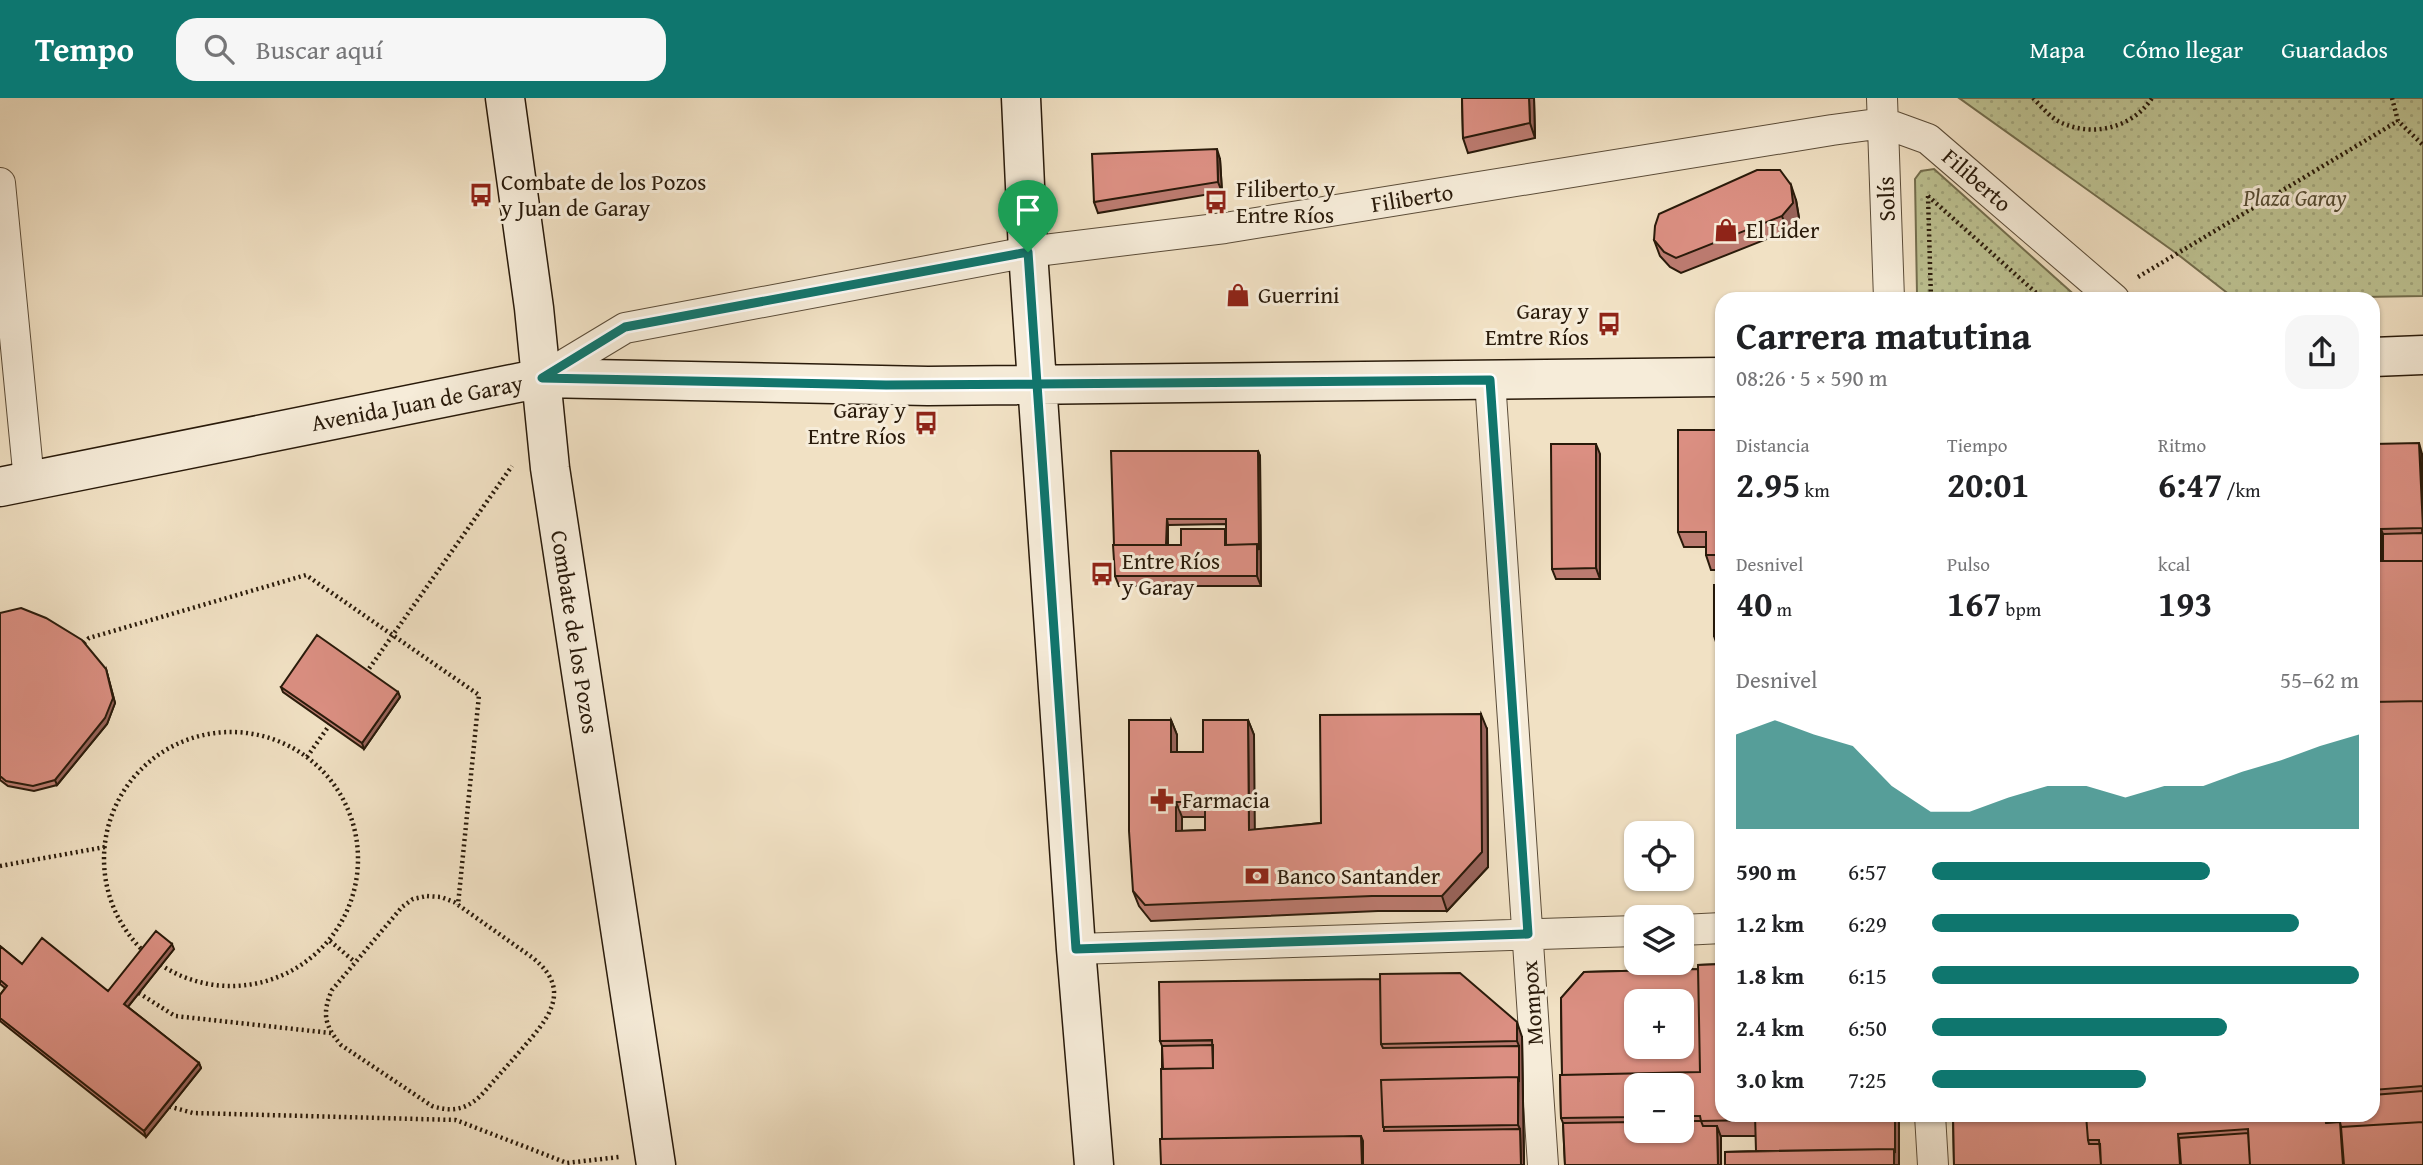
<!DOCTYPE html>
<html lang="es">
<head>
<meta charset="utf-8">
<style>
  :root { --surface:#fff; --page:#f6f6f6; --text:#202124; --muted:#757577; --accent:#0f766e }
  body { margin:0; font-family:"Gentium Book Plus",serif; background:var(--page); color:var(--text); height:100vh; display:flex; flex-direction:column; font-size:26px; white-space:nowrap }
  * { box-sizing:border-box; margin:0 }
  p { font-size:23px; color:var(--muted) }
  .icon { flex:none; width:38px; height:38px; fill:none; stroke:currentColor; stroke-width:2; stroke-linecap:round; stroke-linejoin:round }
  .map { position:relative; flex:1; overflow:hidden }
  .drawer { position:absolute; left:1715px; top:194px; width:665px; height:830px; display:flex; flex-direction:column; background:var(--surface); border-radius:21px; box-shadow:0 2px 5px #0004 }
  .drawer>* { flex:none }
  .fabs { position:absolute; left:1624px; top:723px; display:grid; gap:14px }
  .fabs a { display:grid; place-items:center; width:70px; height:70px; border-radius:14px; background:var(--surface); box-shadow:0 2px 5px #0004; font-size:35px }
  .pin { position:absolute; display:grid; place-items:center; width:60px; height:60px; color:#fff; margin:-72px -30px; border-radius:50% 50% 50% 0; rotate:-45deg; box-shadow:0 0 7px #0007 }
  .pin .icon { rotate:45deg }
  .round { display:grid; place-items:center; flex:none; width:74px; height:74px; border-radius:21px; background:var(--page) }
  .summary { display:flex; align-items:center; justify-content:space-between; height:119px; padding:0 21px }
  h1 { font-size:38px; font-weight:800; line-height:52px }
  .figures { display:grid; grid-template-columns:repeat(3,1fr); gap:10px; height:119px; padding:7px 21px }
  .figures div { display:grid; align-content:center }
  .figures b { font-size:35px; font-weight:800 }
  .figures small { font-size:19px; font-weight:400 }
  .figures p { font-size:19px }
  .chart { height:196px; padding:14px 21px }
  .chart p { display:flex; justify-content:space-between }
  .chart svg { width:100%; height:126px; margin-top:7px; fill:var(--accent); opacity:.7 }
  ul { padding:0 21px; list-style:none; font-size:23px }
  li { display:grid; grid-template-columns:112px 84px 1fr; align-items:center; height:52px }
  li i { height:18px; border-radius:9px; background:var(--accent) }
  header { display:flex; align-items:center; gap:42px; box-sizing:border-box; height:98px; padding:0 35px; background:var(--accent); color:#fff }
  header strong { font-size:33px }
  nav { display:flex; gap:38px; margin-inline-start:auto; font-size:24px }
  .search { width:490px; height:63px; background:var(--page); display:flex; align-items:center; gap:18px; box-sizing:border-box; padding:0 24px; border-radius:21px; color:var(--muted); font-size:26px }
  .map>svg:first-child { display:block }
</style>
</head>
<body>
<header>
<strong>Tempo</strong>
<div class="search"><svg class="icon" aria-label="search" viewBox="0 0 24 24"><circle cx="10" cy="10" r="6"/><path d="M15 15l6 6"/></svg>Buscar aquí</div>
<nav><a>Mapa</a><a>Cómo llegar</a><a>Guardados</a></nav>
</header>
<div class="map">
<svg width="2423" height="1067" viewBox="0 0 2423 1067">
  <defs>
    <pattern id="park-dots" width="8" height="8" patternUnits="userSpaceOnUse" patternTransform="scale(1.75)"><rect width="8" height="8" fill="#bdc292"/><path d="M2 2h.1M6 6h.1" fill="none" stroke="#a2a67d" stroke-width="1.8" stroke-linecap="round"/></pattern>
  </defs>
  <rect width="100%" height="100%" fill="#f1e1c4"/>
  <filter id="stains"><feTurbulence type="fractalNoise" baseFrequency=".00286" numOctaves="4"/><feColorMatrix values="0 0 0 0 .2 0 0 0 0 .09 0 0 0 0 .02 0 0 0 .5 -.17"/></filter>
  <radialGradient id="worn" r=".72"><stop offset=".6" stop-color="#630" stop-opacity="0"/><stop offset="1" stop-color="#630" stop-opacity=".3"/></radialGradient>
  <!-- park -->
  <path fill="url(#park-dots)" stroke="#736e4e" stroke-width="2" d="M1959,0H2423V198L2235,201L2176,155Z
    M1934,71L2079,201H1920L1917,196L1915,81L1921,73Z"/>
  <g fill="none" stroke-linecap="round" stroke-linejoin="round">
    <!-- street casing -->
    <g stroke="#5b4c38" stroke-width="32">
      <path id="street" d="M1882,0L1889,201
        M0,85L29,383
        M542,280L625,230L1028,154L1225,130L1832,32L1884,25L1928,41L2114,201
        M1490,282L1543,1067
        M1682,832L1722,830
        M1076,851L1636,833
        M1930,1017L1933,1067"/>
    </g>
    <!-- secondary casing -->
    <g stroke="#291a0a" stroke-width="41">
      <path id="secondary" d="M505,0L534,210L550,370L656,1067
        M1021,0L1028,154L1076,851L1094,1067
        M2373,259L2423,257
        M0,389L542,280L928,288L1722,279"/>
    </g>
    <!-- path -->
    <path stroke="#291a0a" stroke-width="4.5" stroke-dasharray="2 3.5" stroke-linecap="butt" d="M2033,0C2040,7 2049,18 2058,23C2090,40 2132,31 2152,0
      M2392,0L2398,23L2423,47
      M1928,98L2043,201
      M1928,98L1931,201
      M2138,179L2398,23
      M80,549L89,540L306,477L479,597L458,807
      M366,575L512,368
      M104 761a127 127 0 1 1 254 0a127 127 0 1 1-254 0Z
      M307,659L333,622
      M0,768L105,749
      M427,798L441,799L454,804L533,860C574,893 547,922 521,952C509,966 497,979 485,993C469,1011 454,1015 432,1008L341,947C324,927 322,915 332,892L402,809L413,801Z
      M330,843L355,864
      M134,892L175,918L331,935
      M164,1007L193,1015L456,1022L567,1065L619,1059"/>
    <!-- street -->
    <use href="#street" stroke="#f6ecd9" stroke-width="30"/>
    <!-- secondary -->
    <use href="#secondary" stroke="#f6ecd9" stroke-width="38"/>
  </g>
  <!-- wall -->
  <path fill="#bc7b70" stroke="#291a0a" stroke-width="2" fill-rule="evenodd" d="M1462,0H1534L1535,40L1468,55L1463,40Z
    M1220,61L1222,94L1098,115L1094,104Z
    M1796,102L1799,120L1787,133L1681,175L1670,169L1660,158L1654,142Z
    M1722,332V472H1711L1706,457V449H1684L1678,434Z
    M2373,346L2422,356L2423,1067H1954L1953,1017H2373Z
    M1258,353L1260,358L1261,488H1119L1115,478L1114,447ZM1226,426V435L1181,447H1168V427Z
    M1600,356V481H1556L1552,471Z
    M1722,487V553H1719L1714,538Z
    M0,515L106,571L115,605L107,626L57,687L34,693L8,688L0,682Z
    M281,589L398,594L400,599L364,651L283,594Z
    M1171,622L1177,637V654H1203L1248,622L1254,637V732L1321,725L1487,631L1488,769L1447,813H1378L1151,823L1139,808L1133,793ZM1182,719H1205V732L1182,733Z
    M0,848L22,866L108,893L174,851L128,909L199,965L201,970L146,1039L0,923V897L5,890L0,886Z
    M1722,866V1017H1899V1067H1725V1054L1756,1053V1038H1721V1067H1565L1563,1025L1561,1020L1560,977H1562L1561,900L1584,874L1698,871V867ZM1636,903H1682V948H1636ZM1636,987H1682V1032H1636Z
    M1522,939L1524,1067H1161L1162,1041V948L1160,943Z"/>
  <!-- shaded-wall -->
  <path fill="#99645b" stroke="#291a0a" stroke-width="2" d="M1529,0H1534L1535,40L1530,25Z
    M1217,51L1220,61L1222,94L1218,84Z
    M1791,87L1796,102L1799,120L1787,133L1782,118Z
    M2419,345L2422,356L2423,414Z
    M1596,346L1600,356V481L1596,470Z
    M1258,353L1260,358L1261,488L1257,478Z
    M1167,421L1168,427V457L1166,452Z
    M2381,431L2385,441V468L2381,463Z
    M106,571L115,605L107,626L57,687L55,682Z
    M398,594L400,599L364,651L362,645Z
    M1481,616L1487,631L1488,769L1447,813L1442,798Z
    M1171,622L1177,637V669L1171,654Z
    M1248,622L1254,637L1255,748L1249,732Z
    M1176,704L1182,719V748L1176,733Z
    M172,846L174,851L126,911L124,906Z
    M1517,924L1522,939L1524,1067H1521L1520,1031L1518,1027L1519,948L1517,943Z
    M199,965L201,970L146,1039L144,1033Z
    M1895,1017H1899V1067H1894Z
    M1717,1028L1721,1039V1067H1718Z"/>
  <!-- building -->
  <path fill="#db8f82" stroke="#291a0a" stroke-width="2" fill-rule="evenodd" d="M1462,0H1529L1530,25L1463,40Z
    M1217,51L1218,84L1094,104L1092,56Z
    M1757,72H1780L1791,87L1793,105L1782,118L1676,160L1664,154L1654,142L1655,128L1659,116Z
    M1678,332H1722V457H1706V434H1678Z
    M2419,345L2423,430L2381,431V463H2423V603L2373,604V346Z
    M1551,346H1596V470L1552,471Z
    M1111,353H1258L1259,452L1257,446L1226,447V421H1167L1166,447H1114Z
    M1181,431H1225V447L1257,446V478H1115L1113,447H1181Z
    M2423,435V463H2383V436Z
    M1714,487H1722V538H1714Z
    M21,510L46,520L82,542L106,571L113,600L105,620L55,682L33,688L6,683L0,678V515Z
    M317,537L398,594L362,645L281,589Z
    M2423,603V988L2373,992V604Z
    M1481,616L1482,754L1442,798H1372L1145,807L1133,793L1129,733V622H1171V654H1203V622H1248L1249,732L1321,725L1320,617ZM1176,704H1205V732L1176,733Z
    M156,833L172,846L124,906L199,965L144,1033L0,920V897L7,888L0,882V848L22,866L42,840L108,893Z
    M1722,866V1017H1754V1022L1701,1023L1700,1018H1682V987H1636V1019L1561,1020L1560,977L1700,974L1698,867Z
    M1698,871L1700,974L1562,977L1561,900L1584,874ZM1636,903H1682V948H1636Z
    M1460,875L1517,924V943L1381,946L1380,876Z
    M1380,881L1381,946L1383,950L1519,948V984L1518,979L1381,982L1383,1029H1384V1033L1520,1031L1521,1067H1363V1043L1361,1038L1162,1041L1161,971L1213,970L1212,942L1160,943L1159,884Z
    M1213,947V970L1163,971L1162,948Z
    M1518,979V1027L1383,1029L1381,982Z
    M2423,993V1024L2341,1029L2340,1024L2328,1025V1017H2373V997Z
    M1755,1017H1815V1018L1895,1017V1055L1894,1051L1756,1053Z
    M1953,1017H2086L2088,1042L2089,1046H2100L2101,1067H1954Z
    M2086,1017H2325L2326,1025L2340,1024L2343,1067H2250L2248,1031L2178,1036L2180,1067H2101L2099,1042H2088Z
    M1682,1023H1701L1703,1028H1717L1718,1067H1565L1563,1025L1636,1024V1032H1682Z
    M2423,1024V1067H2344L2341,1029Z
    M2248,1035L2250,1067H2181L2179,1040Z
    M1361,1038L1362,1067H1161L1160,1041Z
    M1894,1051V1067H1725V1054Z"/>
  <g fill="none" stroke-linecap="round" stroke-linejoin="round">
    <!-- route casing -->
    <g stroke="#fff" stroke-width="14">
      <path id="route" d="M1028,154L625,229L542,280L886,287L1037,286L1076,851L1528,836L1490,282L1037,286L1028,154"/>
    </g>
    <!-- route -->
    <use href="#route" stroke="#0f766e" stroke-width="9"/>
  </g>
  <!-- icons -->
  <defs>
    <g id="bus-bare" transform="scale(1.89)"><path d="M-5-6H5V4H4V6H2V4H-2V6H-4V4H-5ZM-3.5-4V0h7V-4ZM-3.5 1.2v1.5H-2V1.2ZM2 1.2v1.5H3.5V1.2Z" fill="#8f2418" stroke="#f6ecd9" stroke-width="2.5" paint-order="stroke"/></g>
    <g id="shop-bare" transform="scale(1.89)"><path d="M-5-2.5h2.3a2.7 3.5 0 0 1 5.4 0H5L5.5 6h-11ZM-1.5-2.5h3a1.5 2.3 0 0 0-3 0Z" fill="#8f2418" stroke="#f6ecd9" stroke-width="2.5" paint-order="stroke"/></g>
    <g id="pharmacy-bare" transform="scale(1.89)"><path d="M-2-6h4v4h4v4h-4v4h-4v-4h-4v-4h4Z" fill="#8f2418" stroke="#f6ecd9" stroke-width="2.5" paint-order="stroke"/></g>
    <g id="bank-bare" transform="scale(1.89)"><path d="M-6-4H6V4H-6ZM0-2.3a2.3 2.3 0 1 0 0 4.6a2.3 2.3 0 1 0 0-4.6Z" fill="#8f2418" stroke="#f6ecd9" stroke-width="2.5" paint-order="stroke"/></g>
  </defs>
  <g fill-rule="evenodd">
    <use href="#bus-bare" x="481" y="97"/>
    <use href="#bus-bare" x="1216" y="104"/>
    <use href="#shop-bare" x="1726" y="132"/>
    <use href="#shop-bare" x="1238" y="197"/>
    <use href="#bus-bare" x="1609" y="226"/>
    <use href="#bus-bare" x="926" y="325"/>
    <use href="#bus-bare" x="1102" y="476"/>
    <use href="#pharmacy-bare" x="1162" y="702"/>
    <use href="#bank-bare" x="1257" y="778"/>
  </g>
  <g text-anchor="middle" stroke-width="6" stroke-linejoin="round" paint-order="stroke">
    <!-- street labels -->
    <g font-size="23" fill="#291a0a" stroke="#f6ecd9">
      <text transform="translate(1977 82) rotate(41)" y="8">Filiberto</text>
      <text transform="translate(1412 100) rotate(-9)" y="8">Filiberto</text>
      <text transform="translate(1886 101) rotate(-92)" y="8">Solís</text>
      <text transform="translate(417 305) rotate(-11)" y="8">Avenida Juan de Garay</text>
      <text transform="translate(575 534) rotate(81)" y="8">Combate de los Pozos</text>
      <text transform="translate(1532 905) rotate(-94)" y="8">Mompox</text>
    </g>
    <!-- poi labels -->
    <g font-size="23" fill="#291a0a" stroke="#f6ecd9" text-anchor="start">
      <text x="501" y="92">Combate de los Pozos<tspan x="501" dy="26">y Juan de Garay</tspan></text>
      <text x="1236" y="99">Filiberto y<tspan x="1236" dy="26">Entre Ríos</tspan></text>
      <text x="1746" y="140">El Lider</text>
      <text x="1258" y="205">Guerrini</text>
      <text x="1589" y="221" text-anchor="end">Garay y<tspan x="1589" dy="26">Emtre Ríos</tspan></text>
      <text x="906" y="320" text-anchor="end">Garay y<tspan x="906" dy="26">Entre Ríos</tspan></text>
      <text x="1122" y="471">Entre Ríos<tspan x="1122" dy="26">y Garay</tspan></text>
      <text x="1182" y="710">Farmacia</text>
      <text x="1277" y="786">Banco Santander</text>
    </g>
    <!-- park labels -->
    <g font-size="23" font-style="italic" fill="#554c33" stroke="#f6ecd9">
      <text x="2295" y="108">Plaza Garay</text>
    </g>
  </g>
  <rect width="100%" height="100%" filter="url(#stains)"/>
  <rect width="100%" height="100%" fill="url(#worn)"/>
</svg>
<div class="fabs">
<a><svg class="icon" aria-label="locate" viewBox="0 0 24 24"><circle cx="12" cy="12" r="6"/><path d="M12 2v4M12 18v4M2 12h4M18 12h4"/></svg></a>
<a><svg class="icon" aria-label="layers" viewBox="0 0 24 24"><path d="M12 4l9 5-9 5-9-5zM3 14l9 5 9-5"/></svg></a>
<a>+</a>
<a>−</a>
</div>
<div class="pin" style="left:1028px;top:154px;background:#1e9e55"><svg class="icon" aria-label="arrive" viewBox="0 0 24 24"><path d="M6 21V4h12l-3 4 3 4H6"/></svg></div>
<section class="drawer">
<div class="summary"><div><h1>Carrera matutina</h1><p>08:26 · 5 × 590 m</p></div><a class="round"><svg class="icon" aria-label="share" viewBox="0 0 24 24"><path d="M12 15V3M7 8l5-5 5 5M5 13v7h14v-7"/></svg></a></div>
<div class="figures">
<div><p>Distancia</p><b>2.95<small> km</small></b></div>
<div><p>Tiempo</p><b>20:01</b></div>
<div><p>Ritmo</p><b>6:47<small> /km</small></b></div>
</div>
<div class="figures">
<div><p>Desnivel</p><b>40<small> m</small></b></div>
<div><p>Pulso</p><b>167<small> bpm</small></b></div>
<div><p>kcal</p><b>193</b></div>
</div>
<div class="chart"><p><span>Desnivel</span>55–62 m</p>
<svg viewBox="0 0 160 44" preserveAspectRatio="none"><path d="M0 44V11L10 6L20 11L30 15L40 29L50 38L60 38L70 33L80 29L90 29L100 33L110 29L120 29L130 24L140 20L150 15L160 11V44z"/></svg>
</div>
<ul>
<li><b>590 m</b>6:57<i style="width:65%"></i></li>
<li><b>1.2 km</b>6:29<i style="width:86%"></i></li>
<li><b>1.8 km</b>6:15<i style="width:100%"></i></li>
<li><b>2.4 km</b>6:50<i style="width:69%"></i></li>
<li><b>3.0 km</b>7:25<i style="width:50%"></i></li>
</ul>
</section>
</div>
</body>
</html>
